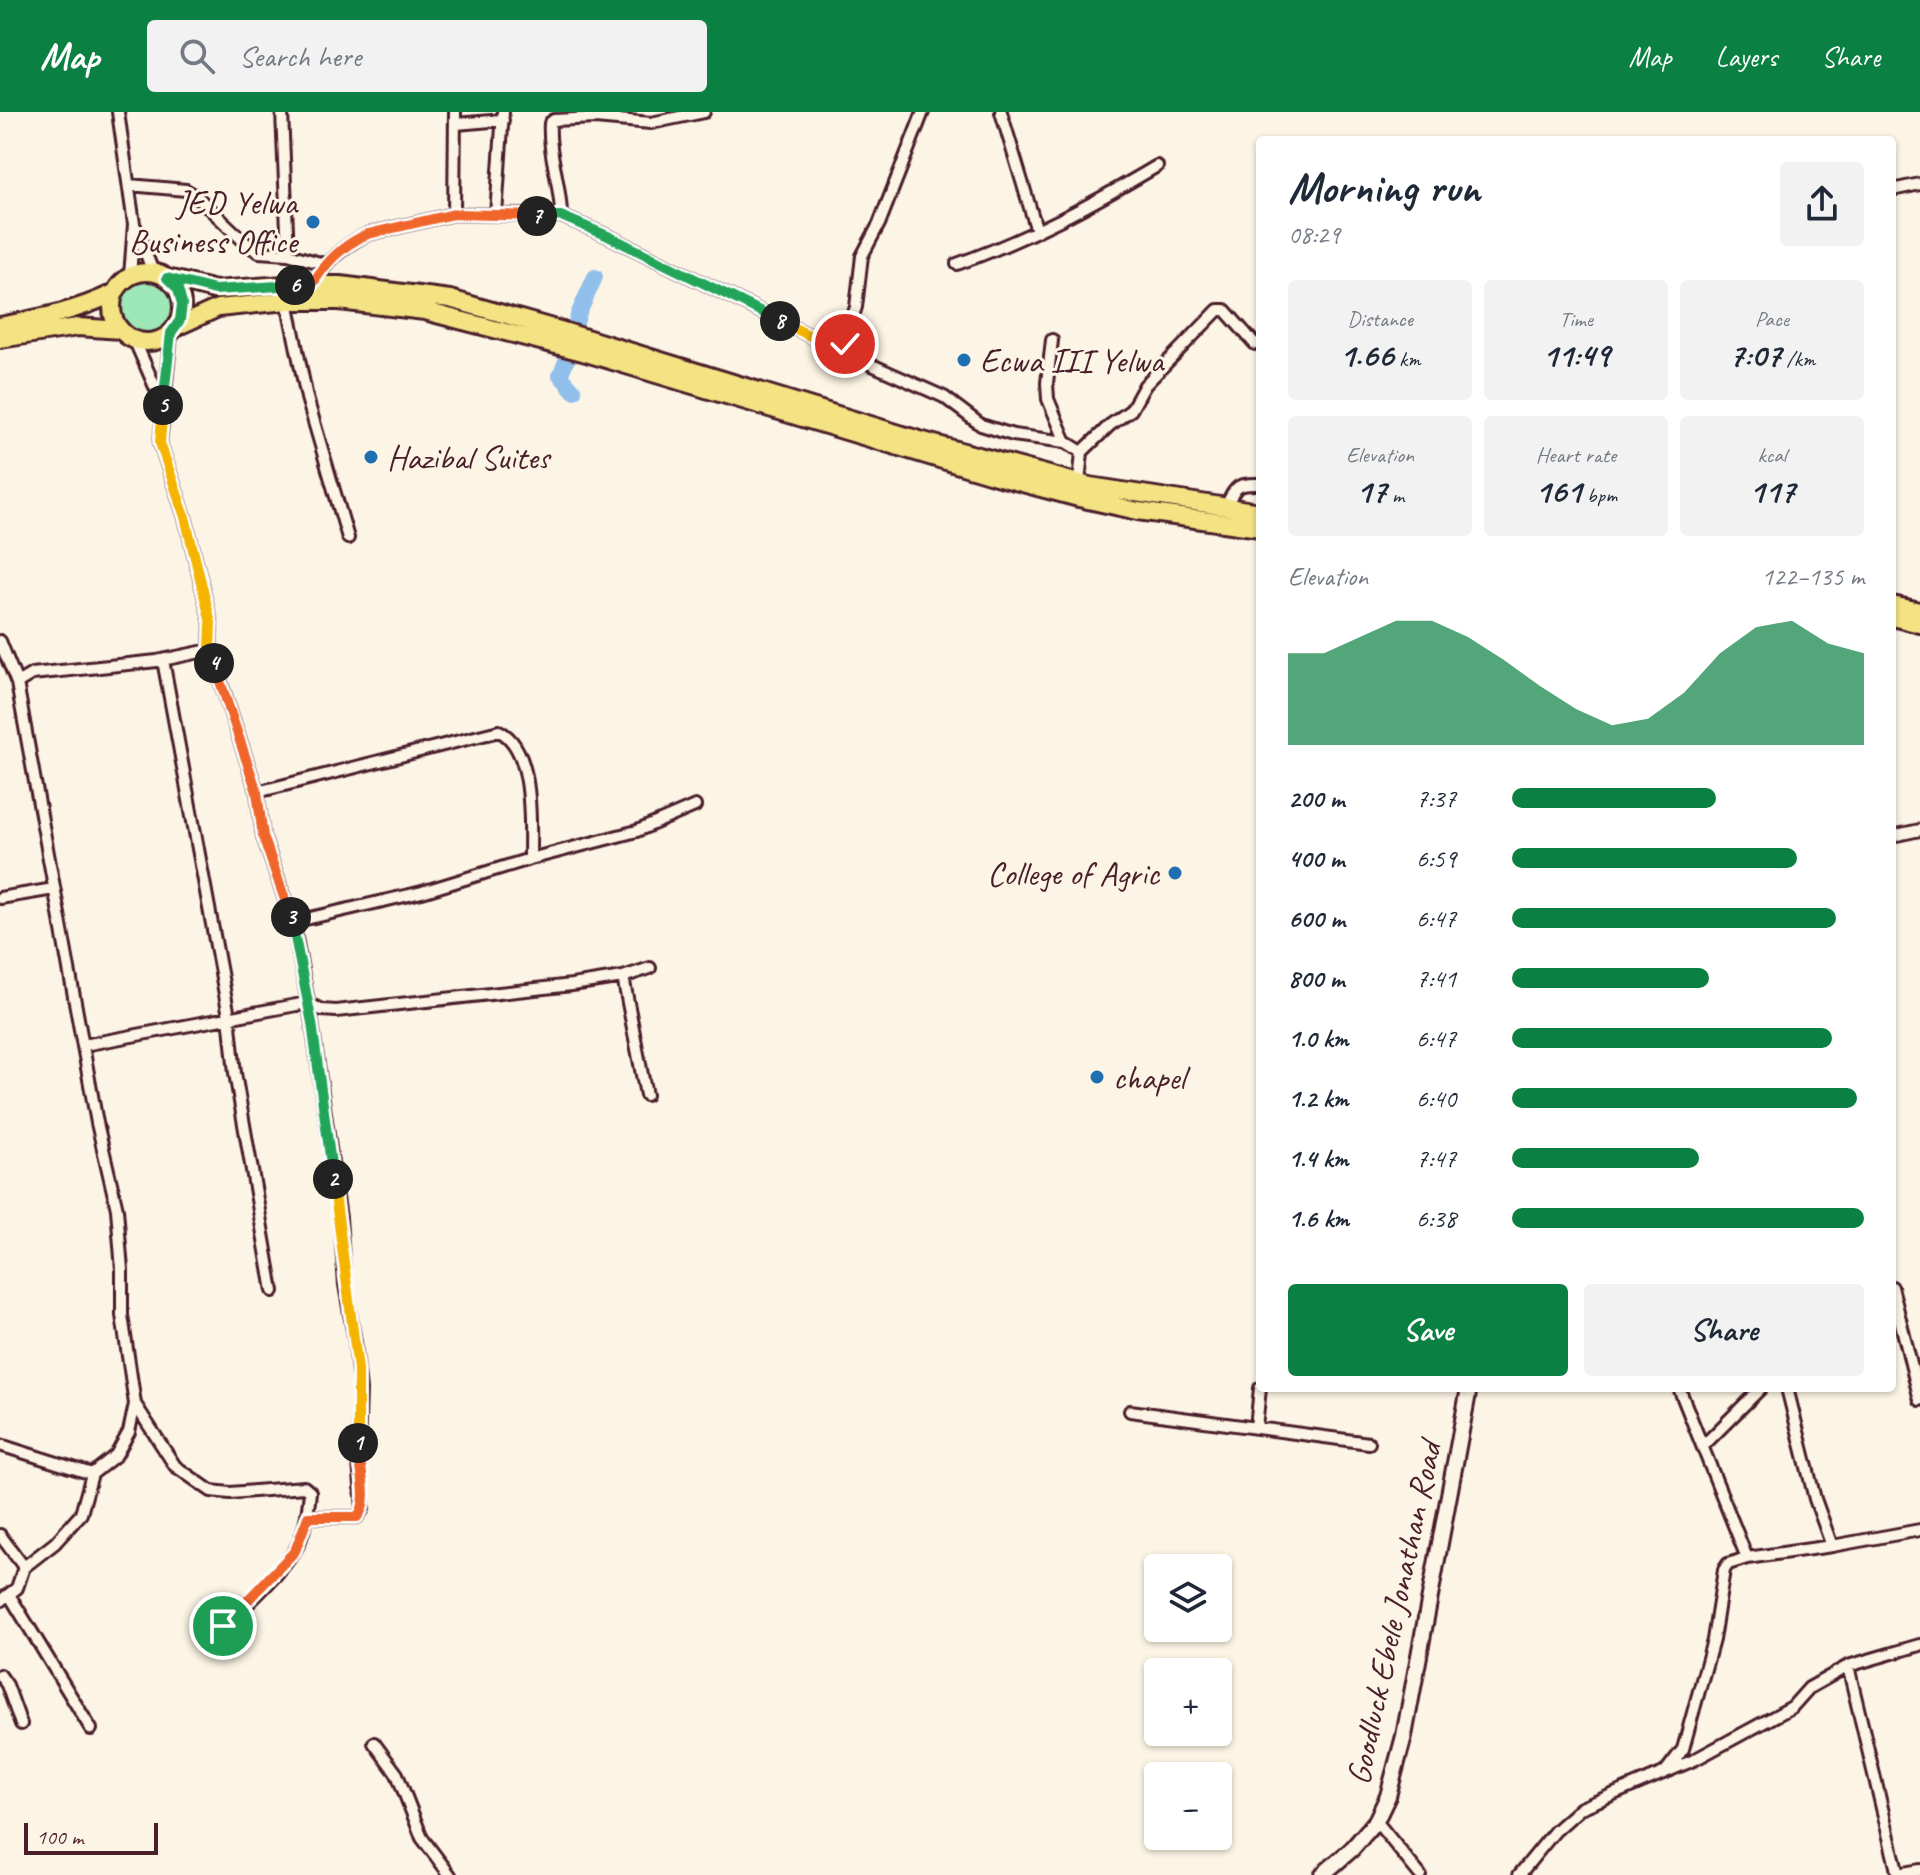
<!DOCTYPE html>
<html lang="en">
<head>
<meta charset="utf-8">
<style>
  :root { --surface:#fff; --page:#f2f2f3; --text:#1f2937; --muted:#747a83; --accent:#0b8043 }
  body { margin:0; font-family:Caveat,sans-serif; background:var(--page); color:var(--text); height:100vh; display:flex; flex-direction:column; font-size:30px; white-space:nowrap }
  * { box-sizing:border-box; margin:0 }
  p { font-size:26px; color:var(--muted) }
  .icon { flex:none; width:44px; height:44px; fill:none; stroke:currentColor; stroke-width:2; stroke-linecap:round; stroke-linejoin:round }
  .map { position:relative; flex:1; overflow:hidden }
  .side { position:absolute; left:1256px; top:24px; width:640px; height:1256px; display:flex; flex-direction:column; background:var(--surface); border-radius:8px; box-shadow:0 2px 6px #0004 }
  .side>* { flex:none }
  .controls { position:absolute; left:1144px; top:1442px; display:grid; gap:16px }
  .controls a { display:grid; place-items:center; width:88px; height:88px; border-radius:8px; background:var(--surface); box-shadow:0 2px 6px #0004; font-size:40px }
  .scale { position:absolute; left:24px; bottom:20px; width:134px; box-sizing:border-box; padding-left:8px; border:4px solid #4a1f2b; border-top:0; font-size:22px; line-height:28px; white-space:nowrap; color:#4a1f2b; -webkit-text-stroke:6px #fcf5e5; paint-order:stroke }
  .pin { position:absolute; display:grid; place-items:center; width:68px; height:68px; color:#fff; margin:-34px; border:4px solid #fff; border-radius:50%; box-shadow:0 2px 8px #0007 }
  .km { position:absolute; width:40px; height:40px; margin:-20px; border-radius:50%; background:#222; color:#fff; font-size:22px; line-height:40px; text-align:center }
  .round { display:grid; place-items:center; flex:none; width:84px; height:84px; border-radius:8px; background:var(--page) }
  .summary { display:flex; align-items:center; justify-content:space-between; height:136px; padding:0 32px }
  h1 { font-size:44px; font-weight:700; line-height:60px }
  .figures { display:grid; grid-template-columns:repeat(3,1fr); gap:12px; height:136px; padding:8px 32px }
  .figures div { display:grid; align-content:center; border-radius:8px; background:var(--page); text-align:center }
  .figures b { font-size:34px; font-weight:700 }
  .figures small { font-size:22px; font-weight:400 }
  .figures p { font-size:22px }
  .chart { height:224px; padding:16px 32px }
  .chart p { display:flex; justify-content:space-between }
  .chart svg { width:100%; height:144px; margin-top:8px; fill:var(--accent); opacity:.7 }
  .action { display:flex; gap:16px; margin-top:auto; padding:16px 32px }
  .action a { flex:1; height:92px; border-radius:8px; background:var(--accent); color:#fff; font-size:32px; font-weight:700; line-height:92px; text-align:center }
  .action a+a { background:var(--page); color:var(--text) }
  ul { padding:0 32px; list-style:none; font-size:26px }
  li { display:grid; grid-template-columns:128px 96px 1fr; align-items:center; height:60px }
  li i { height:20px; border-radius:10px; background:var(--accent) }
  header { display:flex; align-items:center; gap:48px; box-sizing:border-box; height:112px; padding:0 40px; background:var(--accent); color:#fff }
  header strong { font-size:38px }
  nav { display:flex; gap:44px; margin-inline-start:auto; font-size:28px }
  .search { width:560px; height:72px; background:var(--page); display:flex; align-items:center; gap:20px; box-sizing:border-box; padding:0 28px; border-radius:8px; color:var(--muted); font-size:30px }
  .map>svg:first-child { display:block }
</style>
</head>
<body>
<header>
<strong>Map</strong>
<div class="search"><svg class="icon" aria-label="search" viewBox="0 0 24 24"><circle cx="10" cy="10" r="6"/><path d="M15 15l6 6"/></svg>Search here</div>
<nav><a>Map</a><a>Layers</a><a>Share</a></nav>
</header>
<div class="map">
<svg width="1920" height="1763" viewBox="0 0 1920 1763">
  <rect width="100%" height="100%" fill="#fcf5e5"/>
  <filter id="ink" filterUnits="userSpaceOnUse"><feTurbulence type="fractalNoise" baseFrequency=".0125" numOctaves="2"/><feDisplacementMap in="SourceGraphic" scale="16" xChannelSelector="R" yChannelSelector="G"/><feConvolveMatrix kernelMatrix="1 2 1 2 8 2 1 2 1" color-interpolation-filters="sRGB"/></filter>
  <g filter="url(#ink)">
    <!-- green -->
    <path fill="#9ee7b6" stroke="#748370" stroke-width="2" d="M116 195a31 31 0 1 1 62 0a31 31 0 1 1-62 0Z"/>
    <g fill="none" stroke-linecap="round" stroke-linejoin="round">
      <!-- river -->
      <path stroke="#90bfeb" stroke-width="16" d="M574,279L560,263L568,245L578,203L595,165"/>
      <!-- street casing -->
      <g stroke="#4a1f2b" stroke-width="16">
        <path id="street" d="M118,0L134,112L130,164
          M282,0L288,142
          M923,0L879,112L862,144L856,195L846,224L845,241L944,285L981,313L1013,323L1066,330L1082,340
          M1001,0L1037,119
          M456,12L503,8
          M129,73L186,78L196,84L249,134L259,140L288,142L324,152
          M1892,78L1920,72
          M454,102L455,0
          M496,103L503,0
          M561,104C561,72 548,43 550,11L554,8L595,6L651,11L704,0
          M135,114L153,160
          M957,152C1028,127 1093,92 1157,54
          M312,173C325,151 344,133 368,122L454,102L561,104L608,124L845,241
          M287,189L307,286L348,426
          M171,221L160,331L185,405L211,511L210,538L257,680L263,724L293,810L312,911L340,1106L345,1173L355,1230L360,1278L358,1339L363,1397L357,1405H308
          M134,227L162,291
          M1052,228L1047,271L1048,287L1066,330
          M1079,371L1082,340L1110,313L1131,298L1145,273L1218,198H1225L1255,232L1260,231
          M1225,396C1236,375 1235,371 1260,372
          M0,529L17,571L97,1011L117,1097L122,1158V1203L135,1292L175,1354L211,1379L230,1381L304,1375L310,1380C308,1400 305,1423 294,1440C276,1467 235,1506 209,1523
          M163,548L229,904L235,961L273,1179
          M17,571L32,562L157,549L210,538
          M257,680L499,619C535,636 530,713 530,747
          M1892,724L1920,718
          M0,786L54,777
          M293,810L422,780L530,747L637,719L695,694
          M623,865L646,983
          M84,933L307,891L322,898L336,899L572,873L623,865L650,856
          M1892,1175L1920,1288
          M1679,1276L1747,1446
          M1787,1276L1815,1387L1832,1434
          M1130,1299L1369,1331
          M1256,1316L1260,1276
          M0,1333L92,1362
          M1703,1334L1761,1276
          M0,1423L24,1455
          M10,1484L91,1617
          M0,1489L17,1476L24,1455L55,1431L81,1402L92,1362L116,1343L129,1320L135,1292
          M1848,1554L1898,1763
          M0,1563L7,1573L21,1612
          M374,1631L397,1662L422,1726L450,1763
          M1666,1659L1683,1637L1713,1528L1724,1458L1728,1452L1747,1446L1832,1434L1920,1418
          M1376,1709L1420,1763
          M1898,1762L1920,1758
          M1519,1763L1555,1719L1581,1696L1694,1648L1792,1595L1809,1576L1848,1554L1920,1533"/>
      </g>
      <!-- secondary casing -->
      <g stroke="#4a1f2b" stroke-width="20">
        <path id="secondary" d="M1322,1763L1352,1737L1376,1709L1388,1684L1404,1624L1469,1276"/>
      </g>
      <!-- primary casing -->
      <g stroke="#4a1f2b" stroke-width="22">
        <path id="primary" d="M112 195a35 35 0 1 1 70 0a35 35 0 1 1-70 0Z
          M167,166L215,178L286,173H340L450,187L563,219L916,327L1090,374L1260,400
          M0,214C41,206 77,199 114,181
          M176,215L218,196L287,189H339L425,199L583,240L996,364L1079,386L1138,399L1260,416
          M0,227L78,215L121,218
          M1892,493L1920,499
          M1892,505L1920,512"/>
      </g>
      <!-- street -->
      <use href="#street" stroke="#fcf5e5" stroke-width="10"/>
      <!-- secondary -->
      <use href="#secondary" stroke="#fcf5e5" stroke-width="14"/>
      <!-- primary -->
      <use href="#primary" stroke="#f4e382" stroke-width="16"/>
    </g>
  </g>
  <g fill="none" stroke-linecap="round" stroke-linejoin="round" filter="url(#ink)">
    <!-- split-1 casing -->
    <g stroke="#fff" stroke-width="16">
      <path id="split-1" d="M223,1514L295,1439L308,1405H357C372,1389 358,1352 358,1331"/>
    </g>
    <!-- split-2 casing -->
    <g stroke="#fff" stroke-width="16">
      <path id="split-2" d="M333,1067L358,1257V1331"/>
    </g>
    <!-- split-3 casing -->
    <g stroke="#fff" stroke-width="16">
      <path id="split-3" d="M291,805L312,911L333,1067"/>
    </g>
    <!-- split-4 casing -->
    <g stroke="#fff" stroke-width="16">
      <path id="split-4" d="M214,551L257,680L263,724L291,805"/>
    </g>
    <!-- split-5 casing -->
    <g stroke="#fff" stroke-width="16">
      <path id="split-5" d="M163,293L160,331L185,405L211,511L210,538L214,551"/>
    </g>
    <!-- split-6 casing -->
    <g stroke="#fff" stroke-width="16">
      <path id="split-6" d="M163,293L171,221L180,208L182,192L178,177L167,166L215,178L295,173"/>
    </g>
    <!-- split-7 casing -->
    <g stroke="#fff" stroke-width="16">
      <path id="split-7" d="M295,173H312C325,151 344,132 368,122L454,102L537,104"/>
    </g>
    <!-- split-8 casing -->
    <g stroke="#fff" stroke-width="16">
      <path id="split-8" d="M537,104H561L608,124L780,209"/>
    </g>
    <!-- split-9 casing -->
    <g stroke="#fff" stroke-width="16">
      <path id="split-9" d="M780,209L845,241V232"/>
    </g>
    <!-- split-1 -->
    <use href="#split-1" stroke="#f0652b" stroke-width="10"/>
    <!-- split-2 -->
    <use href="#split-2" stroke="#f5b400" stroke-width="10"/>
    <!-- split-3 -->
    <use href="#split-3" stroke="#22a559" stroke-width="10"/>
    <!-- split-4 -->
    <use href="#split-4" stroke="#f0652b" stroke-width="10"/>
    <!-- split-5 -->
    <use href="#split-5" stroke="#f5b400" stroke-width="10"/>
    <!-- split-6 -->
    <use href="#split-6" stroke="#22a559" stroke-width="10"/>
    <!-- split-7 -->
    <use href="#split-7" stroke="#f0652b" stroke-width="10"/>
    <!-- split-8 -->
    <use href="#split-8" stroke="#22a559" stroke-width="10"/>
    <!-- split-9 -->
    <use href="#split-9" stroke="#f5b400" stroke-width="10"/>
  </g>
  <!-- markers -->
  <g fill="#1f6fb2" stroke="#fcf5e5" stroke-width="3">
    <circle cx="313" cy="110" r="8"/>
    <circle cx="964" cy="248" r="8"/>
    <circle cx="371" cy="345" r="8"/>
    <circle cx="1175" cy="761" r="8"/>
    <circle cx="1097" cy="965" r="8"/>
  </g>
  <g text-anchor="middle" stroke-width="6" stroke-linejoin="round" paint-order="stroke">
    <!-- poi labels -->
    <g font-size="34" fill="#4a1f2b" stroke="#fcf5e5" text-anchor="start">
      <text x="297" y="102" text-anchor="end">JED Yelwa<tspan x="297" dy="39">Business Office</tspan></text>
      <text x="980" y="260">Ecwa III Yelwa</text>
      <text x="387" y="357">Hazibal Suites</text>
      <text x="1159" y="773" text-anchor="end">College of Agric</text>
      <text x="1113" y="977">chapel</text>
    </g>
    <!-- street labels -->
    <g font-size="34" fill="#4a1f2b" stroke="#fcf5e5">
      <text transform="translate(1393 1501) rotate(-78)" y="12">Goodluck Ebele Jonathan Road</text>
    </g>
  </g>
</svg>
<div class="controls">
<a><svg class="icon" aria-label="layers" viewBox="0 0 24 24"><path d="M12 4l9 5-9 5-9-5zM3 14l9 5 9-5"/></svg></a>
<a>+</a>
<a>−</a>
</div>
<div class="scale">100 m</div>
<div class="pin" style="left:223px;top:1514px;background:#1e9e55"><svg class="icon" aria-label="arrive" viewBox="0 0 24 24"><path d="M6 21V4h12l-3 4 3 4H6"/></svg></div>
<div class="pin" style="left:845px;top:232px;background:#d93025"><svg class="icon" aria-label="check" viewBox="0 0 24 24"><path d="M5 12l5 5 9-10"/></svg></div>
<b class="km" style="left:358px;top:1331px">1</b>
<b class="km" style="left:333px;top:1067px">2</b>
<b class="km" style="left:291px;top:805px">3</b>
<b class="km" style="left:214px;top:551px">4</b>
<b class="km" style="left:163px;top:293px">5</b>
<b class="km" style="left:295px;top:173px">6</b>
<b class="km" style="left:537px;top:104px">7</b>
<b class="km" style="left:780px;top:209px">8</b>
<section class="side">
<div class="summary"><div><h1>Morning run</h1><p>08:29</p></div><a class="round"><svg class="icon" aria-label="share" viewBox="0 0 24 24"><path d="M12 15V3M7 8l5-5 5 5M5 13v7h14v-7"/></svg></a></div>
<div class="figures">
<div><p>Distance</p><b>1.66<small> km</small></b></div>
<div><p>Time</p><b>11:49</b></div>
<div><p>Pace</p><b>7:07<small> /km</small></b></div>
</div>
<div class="figures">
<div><p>Elevation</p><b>17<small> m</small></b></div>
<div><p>Heart rate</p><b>161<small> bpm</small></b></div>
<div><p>kcal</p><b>117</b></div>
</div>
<div class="chart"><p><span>Elevation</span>122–135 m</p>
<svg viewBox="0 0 160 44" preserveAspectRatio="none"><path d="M0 44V16L10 16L20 11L30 6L40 6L50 11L60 18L70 26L80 33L90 38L100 36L110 28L120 16L130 8L140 6L150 13L160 16V44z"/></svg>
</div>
<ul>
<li><b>200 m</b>7:37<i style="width:58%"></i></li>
<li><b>400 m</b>6:59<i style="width:81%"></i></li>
<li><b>600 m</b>6:47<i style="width:92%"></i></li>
<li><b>800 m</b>7:41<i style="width:56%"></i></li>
<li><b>1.0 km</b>6:47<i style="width:91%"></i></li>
<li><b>1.2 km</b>6:40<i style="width:98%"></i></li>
<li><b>1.4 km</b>7:47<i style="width:53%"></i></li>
<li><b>1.6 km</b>6:38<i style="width:100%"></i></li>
</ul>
<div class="action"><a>Save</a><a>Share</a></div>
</section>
</div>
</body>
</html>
